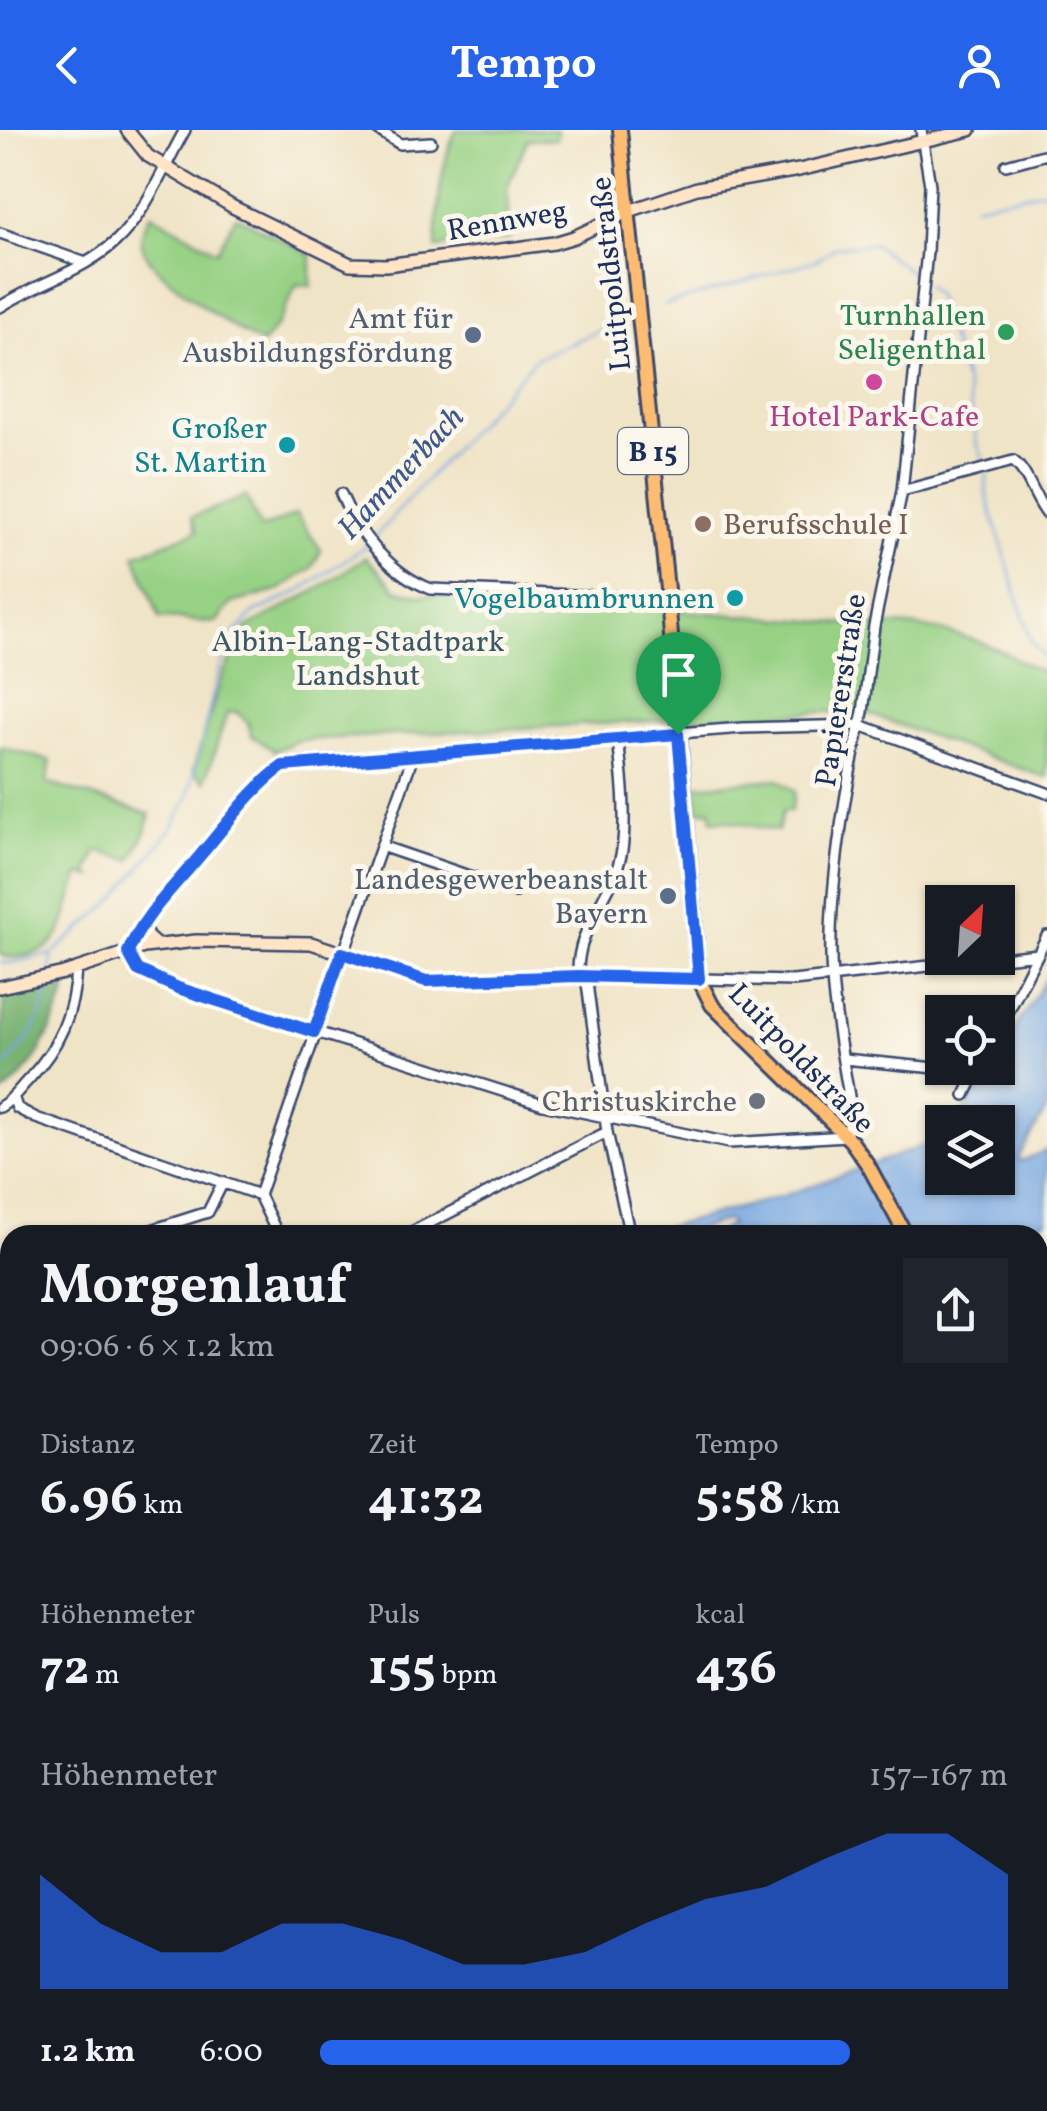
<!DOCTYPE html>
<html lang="de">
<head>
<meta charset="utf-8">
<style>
  :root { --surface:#171b24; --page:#20242c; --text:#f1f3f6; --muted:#9ea1a6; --accent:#2563eb }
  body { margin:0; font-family:Vollkorn,serif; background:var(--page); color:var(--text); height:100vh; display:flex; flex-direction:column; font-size:38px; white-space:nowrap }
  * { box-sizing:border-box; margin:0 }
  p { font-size:32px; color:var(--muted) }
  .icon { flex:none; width:55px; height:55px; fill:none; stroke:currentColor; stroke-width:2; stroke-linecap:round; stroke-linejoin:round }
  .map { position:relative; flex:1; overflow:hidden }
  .panel { position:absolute; left:0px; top:1095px; width:1048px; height:888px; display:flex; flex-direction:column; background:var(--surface); border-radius:30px 30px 0 0; box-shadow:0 2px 8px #0004 }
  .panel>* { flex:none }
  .needle { width:65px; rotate:25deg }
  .fabs { position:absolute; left:925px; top:755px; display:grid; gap:20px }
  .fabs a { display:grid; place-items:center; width:90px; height:90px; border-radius:0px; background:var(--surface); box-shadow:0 2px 8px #0004; font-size:50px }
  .pin { position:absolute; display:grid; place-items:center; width:85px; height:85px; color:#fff; margin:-102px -42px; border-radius:50% 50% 50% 0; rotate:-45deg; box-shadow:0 0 10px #0007 }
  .pin .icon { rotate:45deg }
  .round { display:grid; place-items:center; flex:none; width:105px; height:105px; border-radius:0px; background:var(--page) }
  .overview { display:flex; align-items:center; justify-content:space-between; height:170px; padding:0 40px }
  h1 { font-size:55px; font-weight:700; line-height:75px }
  .figures { display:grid; grid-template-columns:repeat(3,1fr); gap:15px; height:170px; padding:10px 40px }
  .figures div { display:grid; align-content:center }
  .figures b { font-size:50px; font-weight:700 }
  .figures small { font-size:28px; font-weight:400 }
  .figures p { font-size:28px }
  .chart { height:280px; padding:20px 40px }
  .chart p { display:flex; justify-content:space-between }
  .chart svg { width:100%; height:180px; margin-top:10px; fill:var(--accent); opacity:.7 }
  ul { padding:0 40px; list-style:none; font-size:32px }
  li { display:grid; grid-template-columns:160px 120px 1fr; align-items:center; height:75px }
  li i { height:25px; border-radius:12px; background:var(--accent) }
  header { display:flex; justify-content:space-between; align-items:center; height:130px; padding:0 40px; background:var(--accent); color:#fff; font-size:45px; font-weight:700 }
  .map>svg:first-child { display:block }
</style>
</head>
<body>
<header><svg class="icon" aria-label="back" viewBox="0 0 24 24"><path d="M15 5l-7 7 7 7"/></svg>Tempo<svg class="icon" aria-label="person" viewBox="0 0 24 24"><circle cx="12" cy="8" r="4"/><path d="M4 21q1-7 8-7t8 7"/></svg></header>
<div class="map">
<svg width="1047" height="1981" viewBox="0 0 1047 1981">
  <rect width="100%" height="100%" fill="#fbf7ec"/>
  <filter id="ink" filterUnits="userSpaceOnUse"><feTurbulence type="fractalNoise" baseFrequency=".01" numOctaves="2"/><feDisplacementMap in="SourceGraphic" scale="20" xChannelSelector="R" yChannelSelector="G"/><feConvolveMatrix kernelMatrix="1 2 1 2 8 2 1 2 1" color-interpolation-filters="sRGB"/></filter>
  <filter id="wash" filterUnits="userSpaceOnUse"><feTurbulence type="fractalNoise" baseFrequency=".0048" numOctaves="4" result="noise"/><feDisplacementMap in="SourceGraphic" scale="40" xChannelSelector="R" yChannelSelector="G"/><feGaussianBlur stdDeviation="2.25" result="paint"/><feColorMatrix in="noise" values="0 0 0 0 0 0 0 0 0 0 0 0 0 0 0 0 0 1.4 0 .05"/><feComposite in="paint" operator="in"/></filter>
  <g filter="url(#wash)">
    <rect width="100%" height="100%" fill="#f0e4c6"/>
    <!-- green -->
    <path fill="#97d184" stroke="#598071" stroke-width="2.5" d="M456,0H557L556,9H528L507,57L509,109L436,118C438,76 439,39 456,0Z
      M151,84L217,121L236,86L311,125V156L297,154L277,195L262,214C235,200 156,147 144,121C138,107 144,95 151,84Z
      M246,366L261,399L296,384L321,420L312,438L277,461L232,473L216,492C196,494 174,485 160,489L135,425L197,401L192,387Z
      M366,427L397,460L420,465L508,467L874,496C914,492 960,503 997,519C1014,526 1030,539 1047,543V648L863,582H817L299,610L275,621L252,606L248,593L237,582L227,583L205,652L193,640L222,546L247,498L322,457Z
      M0,617L51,631L47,653L150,684L146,701L131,730L97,721L88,743L92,747L80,745C65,776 69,815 32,824C20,827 12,829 0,825Z
      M777,649L795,661L791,681H783L778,701L725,690L712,691L711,680L698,681L695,656Z"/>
    <!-- forest -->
    <path fill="#79b372" stroke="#4a7168" stroke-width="2.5" d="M64,856L66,862C52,901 35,940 0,965L3,866Z
      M10,1903V1972L142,1973L135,1981H1L0,1919Z"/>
    <!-- water -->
    <path fill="#77a7e1" stroke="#496ba0" stroke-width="2.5" d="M1047,847V979L1018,1028L1021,1031L1047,1020V1090L1008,1105H715L731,1093L727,1090L680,1105H636L783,1066L942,1009V1048H998V992H957L992,938H998L1001,921Z
      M10,1550V1654L0,1659V1555Z"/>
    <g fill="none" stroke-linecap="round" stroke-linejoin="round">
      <!-- stream -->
      <path stroke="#77a7e1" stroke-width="2.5" d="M810,0L811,3
        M974,75L1047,60
        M926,155L936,165L966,254L977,314L986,335
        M665,175L817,130L835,117L874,114L920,149
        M987,343L986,363L1031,512L1047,530
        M374,408L535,229L620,191
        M0,832L10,833L52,824
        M51,843L52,824L114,770L171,700L188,668L218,544L231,507L254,483L298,462L369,414
        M0,941C25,916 47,887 50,851"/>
    </g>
  </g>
  <g filter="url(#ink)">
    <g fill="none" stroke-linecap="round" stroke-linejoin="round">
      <!-- secondary-tunnel -->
      <path stroke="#c5c0b1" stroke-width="11" stroke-dasharray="11 5.5" stroke-linecap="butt" d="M1038,1881L1047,1879"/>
      <!-- street casing -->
      <g stroke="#3b4a6e" stroke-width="14">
        <path id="street" d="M378,0L400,14L431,12
          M921,0L930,55L927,122L902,361L874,496L863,582C845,656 826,773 832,848C835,893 845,940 852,985L846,1006L729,1013L543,974L178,858L138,839L128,822L136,803C163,769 260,643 293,633L743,598L860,595L1047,663
          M1006,35L1047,24
          M0,103L86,133
          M0,177C37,153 82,142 115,112C146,84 164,36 185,0
          M902,361L1013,331C1028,342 1034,368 1047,384
          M341,364C357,403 391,444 431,459L668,469
          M381,716L516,762
          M578,846C576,794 614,767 622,720C627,685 622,644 618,609
          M586,846L607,1002L628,1097
          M699,849L793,851L1038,824
          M998,902L1047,806
          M844,929L976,942
          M965,965L977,940
          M14,969L17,978L36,988L259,1065
          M0,977C14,969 18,960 29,949C59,917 74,883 76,839
          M136,1105L208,1082L223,1052
          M278,1105L259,1065L413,626
          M406,1105L607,1002
          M0,1163L10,1157
          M1038,1208L1047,1200
          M0,1332L10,1326
          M1038,1471L1047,1476
          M0,1516L10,1511
          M1038,1560L1047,1564
          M0,1844L10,1840
          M0,1866L10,1855
          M635,1972L655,1981
          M849,1972L857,1981
          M904,1972L908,1981
          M877,1981L896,1972"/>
      </g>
      <!-- secondary casing -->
      <g stroke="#3b4a6e" stroke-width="16">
        <path id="secondary" d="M127,0L148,26L233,77L350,134L386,135L554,113L574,107L629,81L697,58L799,40L970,0
          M143,794L147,807L155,814
          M0,857L64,843L144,817L196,811L311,813L426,851L578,846L699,849"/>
      </g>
      <!-- primary casing -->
      <g stroke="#3b4a6e" stroke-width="18">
        <path id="primary" d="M620,0L668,469L699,849L712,875L851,1011L868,1035L906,1105
          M0,1700H10
          M0,1712H10"/>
      </g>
      <!-- street -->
      <use href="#street" stroke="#fff" stroke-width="9"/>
      <!-- secondary -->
      <use href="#secondary" stroke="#ffe4c6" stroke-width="11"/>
      <!-- primary -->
      <use href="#primary" stroke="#febc70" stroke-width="12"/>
    </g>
  </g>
  <g fill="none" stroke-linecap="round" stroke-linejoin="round" filter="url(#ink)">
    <!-- route casing -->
    <g stroke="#fff" stroke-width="20">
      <path id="route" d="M678,604L699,849L578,846L426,851L342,823L314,902L178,858L138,840L128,822C144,784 177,754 203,722C228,693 252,658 283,636Z"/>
    </g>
    <!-- route -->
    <use href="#route" stroke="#2563eb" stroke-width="12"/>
  </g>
  <!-- markers -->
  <circle fill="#2e9e5b" stroke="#fbf7ec" stroke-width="4" cx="1006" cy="202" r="10"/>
  <g fill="#5c6f8a" stroke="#fbf7ec" stroke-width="4">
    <circle cx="473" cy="205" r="10"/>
    <circle cx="668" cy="766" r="10"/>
  </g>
  <circle fill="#d1479c" stroke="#fbf7ec" stroke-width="4" cx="874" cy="252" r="10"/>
  <g fill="#0f9aa8" stroke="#fbf7ec" stroke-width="4">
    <circle cx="287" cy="315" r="10"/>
    <circle cx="735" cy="468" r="10"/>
  </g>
  <circle fill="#8d6e63" stroke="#fbf7ec" stroke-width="4" cx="703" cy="394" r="10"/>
  <circle fill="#6b7280" stroke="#fbf7ec" stroke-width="4" cx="757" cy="971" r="10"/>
  <g text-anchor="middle" stroke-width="10" stroke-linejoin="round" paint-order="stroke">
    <!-- shield labels -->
    <rect fill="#fbf7ec" stroke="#5e6b89" stroke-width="2.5" x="618" y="298" width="70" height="46" rx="8"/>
    <g font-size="28" font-weight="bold" fill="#1b2f5e">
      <text x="653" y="331">B 15</text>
    </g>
    <!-- street labels -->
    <g font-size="30" fill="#1b2f5e" stroke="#fbf7ec">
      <text transform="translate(507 90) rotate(-10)" y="10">Rennweg</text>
      <text transform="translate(610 144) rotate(-96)" y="10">Luitpoldstraße</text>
      <text transform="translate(840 560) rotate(-81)" y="10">Papiererstraße</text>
      <text transform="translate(802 928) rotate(46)" y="10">Luitpoldstraße</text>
    </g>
    <!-- leisure labels -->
    <g font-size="30" fill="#27864d" stroke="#fbf7ec" text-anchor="end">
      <text x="986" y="195">Turnhallen<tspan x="986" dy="34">Seligenthal</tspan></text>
    </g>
    <!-- service labels -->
    <g font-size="30" fill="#4e5e75" stroke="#fbf7ec" text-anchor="end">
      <text x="453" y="198">Amt für<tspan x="453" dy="34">Ausbildungsfördung</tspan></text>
      <text x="648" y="759">Landesgewerbeanstalt<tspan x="648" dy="34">Bayern</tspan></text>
    </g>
    <!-- hotel labels -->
    <g font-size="30" fill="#b23c85" stroke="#fbf7ec">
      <text x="874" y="296">Hotel Park-Cafe</text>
    </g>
    <!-- culture labels -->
    <g font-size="30" fill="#0d838f" stroke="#fbf7ec" text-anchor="end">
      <text x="267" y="308">Großer<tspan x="267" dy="34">St. Martin</tspan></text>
      <text x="715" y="478">Vogelbaumbrunnen</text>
    </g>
    <!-- education labels -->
    <g font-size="30" fill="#785e54" stroke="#fbf7ec" text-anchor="start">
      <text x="723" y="404">Berufsschule I</text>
    </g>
    <!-- park labels -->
    <g font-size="30" fill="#3a5868" stroke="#fbf7ec">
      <text x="358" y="521">Albin-Lang-Stadtpark<tspan x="358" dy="34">Landshut</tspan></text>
    </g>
    <!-- worship labels -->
    <g font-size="30" fill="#5b616d" stroke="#fbf7ec" text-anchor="end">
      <text x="737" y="981">Christuskirche</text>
    </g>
    <!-- water labels -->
    <g font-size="32" font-style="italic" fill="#3b598c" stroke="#fbf7ec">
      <text transform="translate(400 342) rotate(-47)" y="11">Hammerbach</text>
    </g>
  </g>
</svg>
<div class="fabs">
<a><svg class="needle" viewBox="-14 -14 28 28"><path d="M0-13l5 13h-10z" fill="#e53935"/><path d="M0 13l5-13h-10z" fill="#9ea1a6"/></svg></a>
<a><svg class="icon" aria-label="locate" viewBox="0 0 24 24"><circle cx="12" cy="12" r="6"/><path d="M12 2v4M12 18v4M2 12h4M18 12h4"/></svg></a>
<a><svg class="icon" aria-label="layers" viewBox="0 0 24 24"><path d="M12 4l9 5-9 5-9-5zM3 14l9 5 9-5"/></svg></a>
</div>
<div class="pin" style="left:678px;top:604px;background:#1e9e55"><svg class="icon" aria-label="arrive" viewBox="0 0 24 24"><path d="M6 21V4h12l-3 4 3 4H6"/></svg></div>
<section class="panel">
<div class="overview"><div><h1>Morgenlauf</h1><p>09:06 · 6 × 1.2 km</p></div><a class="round"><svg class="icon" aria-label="share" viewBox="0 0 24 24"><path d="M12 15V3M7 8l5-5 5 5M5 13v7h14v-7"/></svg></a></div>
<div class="figures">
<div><p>Distanz</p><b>6.96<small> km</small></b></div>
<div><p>Zeit</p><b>41:32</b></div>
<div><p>Tempo</p><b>5:58<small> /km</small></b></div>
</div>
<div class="figures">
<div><p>Höhenmeter</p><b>72<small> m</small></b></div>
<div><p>Puls</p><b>155<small> bpm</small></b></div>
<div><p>kcal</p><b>436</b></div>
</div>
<div class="chart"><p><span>Höhenmeter</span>157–167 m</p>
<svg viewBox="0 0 160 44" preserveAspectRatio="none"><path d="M0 44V16L10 28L20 35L30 35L40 28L50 28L60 32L70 38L80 38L90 35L100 28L110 22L120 19L130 12L140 6L150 6L160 16V44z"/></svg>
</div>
<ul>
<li><b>1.2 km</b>6:00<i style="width:77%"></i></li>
</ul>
</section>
</div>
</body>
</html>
